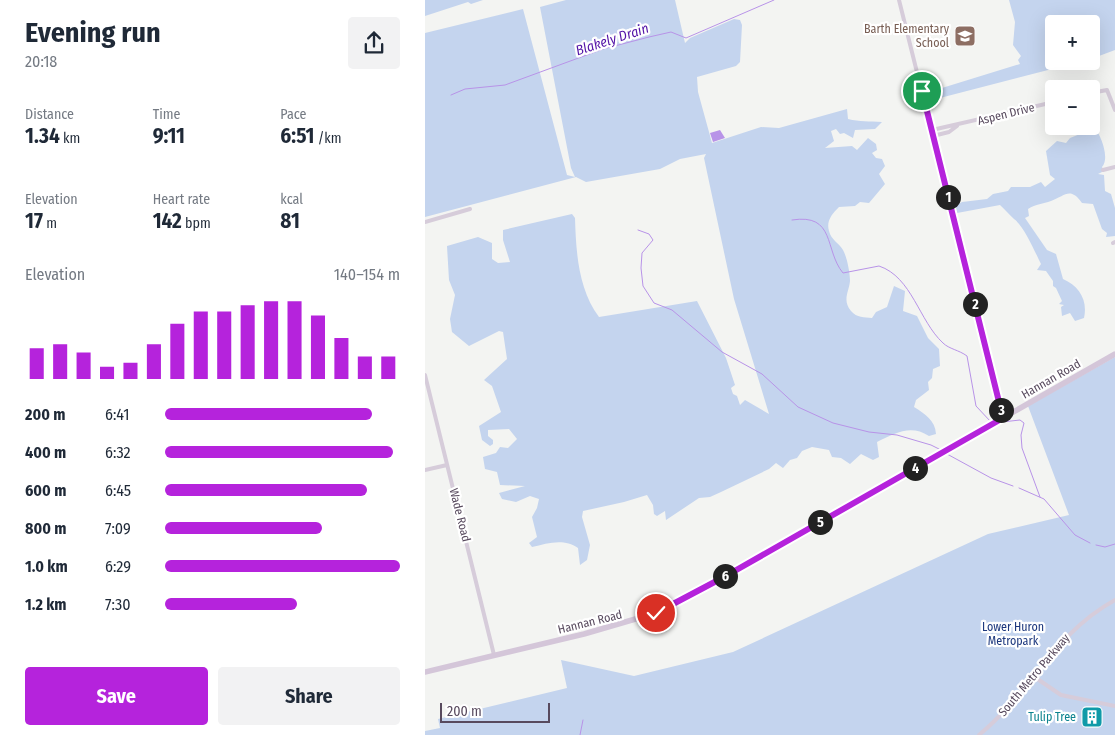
<!DOCTYPE html>
<html lang="en">
<head>
<meta charset="utf-8">
<style>
  :root { --surface:#fff; --page:#f2f2f3; --text:#1f2937; --muted:#747a83; --accent:#b523dc }
  body { margin:0; font-family:"Fira Sans Condensed",sans-serif; background:var(--page); color:var(--text); height:100vh; display:flex; flex-direction:column; font-size:19px; white-space:nowrap }
  * { box-sizing:border-box; margin:0 }
  p { font-size:16px; color:var(--muted) }
  .icon { flex:none; width:28px; height:28px; fill:none; stroke:currentColor; stroke-width:2; stroke-linecap:round; stroke-linejoin:round }
  .map { position:relative; flex:1; overflow:hidden }
  .drawer { display:flex; flex-direction:column; background:var(--surface); width:425px }
  .drawer>* { flex:none }
  .fabs { position:absolute; left:620px; top:15px; display:grid; gap:10px }
  .fabs a { display:grid; place-items:center; width:55px; height:55px; border-radius:5px; background:var(--surface); box-shadow:0 5px 20px #0002; font-size:25px }
  .scale { position:absolute; left:15px; bottom:12px; width:110px; box-sizing:border-box; padding-left:5px; border:2px solid #584a5e; border-top:0; font-size:14px; line-height:18px; white-space:nowrap; color:#584a5e; -webkit-text-stroke:4px #fff; paint-order:stroke }
  .pin { position:absolute; display:grid; place-items:center; width:42px; height:42px; color:#fff; margin:-21px; border:2px solid #fff; border-radius:50%; box-shadow:0 1px 5px #0007 }
  .km { position:absolute; width:25px; height:25px; margin:-12px; border-radius:50%; background:#222; color:#fff; font-size:14px; line-height:25px; text-align:center }
  .round { display:grid; place-items:center; flex:none; width:52px; height:52px; border-radius:5px; background:var(--page) }
  .head { display:flex; align-items:center; justify-content:space-between; height:85px; padding:0 25px }
  h1 { font-size:28px; font-weight:700; line-height:38px }
  .figures { display:grid; grid-template-columns:repeat(3,1fr); gap:8px; height:85px; padding:5px 25px }
  .figures div { display:grid; align-content:center }
  .figures b { font-size:21px; font-weight:700 }
  .figures small { font-size:14px; font-weight:400 }
  .figures p { font-size:14px }
  .chart { height:140px; padding:10px 25px }
  .chart p { display:flex; justify-content:space-between }
  .chart svg { width:100%; height:90px; margin-top:5px; stroke:var(--accent); stroke-width:6 }
  .cta { display:flex; gap:10px; margin-top:auto; padding:10px 25px }
  .cta a { flex:1; height:58px; border-radius:5px; background:var(--accent); color:#fff; font-size:20px; font-weight:700; line-height:58px; text-align:center }
  .cta a+a { background:var(--page); color:var(--text) }
  ul { padding:0 25px; list-style:none; font-size:16px }
  li { display:grid; grid-template-columns:80px 60px 1fr; align-items:center; height:38px }
  li i { height:12px; border-radius:6px; background:var(--accent) }
  main { display:flex; flex:1; min-height:0 }
  .map>svg:first-child { display:block }
</style>
</head>
<body>
<main>
<section class="drawer">
<div class="head"><div><h1>Evening run</h1><p>20:18</p></div><a class="round"><svg class="icon" aria-label="share" viewBox="0 0 24 24"><path d="M12 15V3M7 8l5-5 5 5M5 13v7h14v-7"/></svg></a></div>
<div class="figures">
<div><p>Distance</p><b>1.34<small> km</small></b></div>
<div><p>Time</p><b>9:11</b></div>
<div><p>Pace</p><b>6:51<small> /km</small></b></div>
</div>
<div class="figures">
<div><p>Elevation</p><b>17<small> m</small></b></div>
<div><p>Heart rate</p><b>142<small> bpm</small></b></div>
<div><p>kcal</p><b>81</b></div>
</div>
<div class="chart"><p><span>Elevation</span>140–154 m</p>
<svg viewBox="0 0 160 44" preserveAspectRatio="none"><path d="M5 44V29M15 44V27M25 44V31M35 44V38M45 44V36M55 44V27M65 44V17M75 44V11M85 44V11M95 44V8M105 44V6M115 44V6M125 44V13M135 44V24M145 44V33M155 44V33"/></svg>
</div>
<ul>
<li><b>200 m</b>6:41<i style="width:88%"></i></li>
<li><b>400 m</b>6:32<i style="width:97%"></i></li>
<li><b>600 m</b>6:45<i style="width:86%"></i></li>
<li><b>800 m</b>7:09<i style="width:67%"></i></li>
<li><b>1.0 km</b>6:29<i style="width:100%"></i></li>
<li><b>1.2 km</b>7:30<i style="width:56%"></i></li>
</ul>
<div class="cta"><a>Save</a><a>Share</a></div>
</section>
<div class="map">
<svg width="690" height="735" viewBox="0 0 690 735">
  <rect width="100%" height="100%" fill="#f3f4f2"/>
  <!-- green -->
  <path fill="#c4d4ee" d="M0,0H58L46,4L43,2L0,16Z
    M141,0H250L260,43L265,38L309,19L315,20L317,25L315,62L311,66L272,77L273,92L287,143L336,127L354,128L422,109L423,119C435,122 444,121 457,122L450,129L430,130L428,138L419,133L415,134L411,129L406,131L409,141L400,148L427,146L432,150L443,138L451,144L452,150L447,153L451,158L457,159L460,166L454,174L460,184L444,203L435,202L430,206L414,207C407,214 401,221 404,231C406,240 414,243 418,250C422,257 425,273 425,281C424,292 417,300 426,311C432,318 439,317 447,318L451,312L462,307L469,286L480,291L478,311L492,316L503,338L514,349L515,366L508,369L507,378L503,382L504,390L491,400L489,407C500,414 510,420 511,434L504,436C486,424 470,433 452,442L454,457L448,460L436,454L425,464L416,458L407,457L404,450L387,447L377,451L372,458L365,460L358,468L351,463L344,469L296,492L285,497L274,498L241,520L240,511L232,516L229,514L228,505L222,495L199,502L158,511L157,517L165,545L162,560L155,565L153,548C139,538 123,543 107,547L104,543L112,537L107,517L112,508L114,499L105,496L91,502L77,499L74,493L100,486L75,485L72,472L60,469L58,457L71,453L75,447L83,448L92,439L84,429L63,430V436L68,440V444L65,446L57,440L54,426L76,412L67,386L59,380L82,359L78,332L74,331L44,346L27,332L25,319L30,295L24,280L22,246L53,237L67,243V259L73,263L85,262L78,240V230L147,214L150,218C151,251 153,289 174,317L272,301L301,358L310,385L306,388L308,394L312,396L315,405L320,400L344,414L309,299L279,158L281,154L255,159L235,169L161,182L151,177L0,217V33L98,9L142,175L150,177L146,168L115,7Z
    M584,0H690V50L666,59V24H629V61H658L511,99L503,97L504,92L595,64L593,60L596,56L588,45L590,22Z
    M670,128C676,136 685,158 677,167L679,171L673,174L679,175L680,191L686,194L690,208V236L681,237L682,233L677,229L668,204L657,203C645,186 640,196 626,201C618,204 611,204 603,209L604,216L600,218L622,250L631,254L638,279C654,286 663,300 659,318L650,321L645,313L637,316L636,307L639,305L634,304L637,301L631,288L628,286V281L621,271L612,270L616,264C610,252 599,226 589,219C584,214 580,210 575,205L532,213L529,207L537,202L562,199L568,194L583,191L586,187H605L616,182L620,187L630,179L625,175L621,151L632,141L641,143L645,138Z
    M690,357V735H0V731L15,728L13,719L142,688L136,660L209,676L308,652L563,534L644,515L603,406Z"/>
  <!-- water -->
  <path fill="#b893e8" d="M295,130L300,138L288,142L285,133Z"/>
  <g fill="none" stroke-linecap="round" stroke-linejoin="round">
    <!-- stream -->
    <path stroke="#b893e8" stroke-width="1" d="M26,95L40,89L80,85L178,49L224,37L246,32L261,38L349,0
      M367,220C411,213 399,250 418,273L454,266C487,277 494,321 518,343C524,349 534,350 542,356L551,406L566,422
      M213,230L224,234L228,240L217,253L216,268L218,286L229,303L247,310L297,352L337,374L373,407L408,423L444,432L472,435L506,445L516,450
      M577,422L595,420L599,423L596,435L597,448L615,497
      M522,454L566,478L588,486
      M594,488L619,499L650,535L665,543
      M671,545L680,547L690,544
      M155,735L158,720"/>
    <!-- street -->
    <path stroke="#d6ccda" stroke-width="4" d="M474,0L578,418
      M666,93L682,90L690,110
      M507,130L629,102
      M508,136L524,132L532,126
      M678,170L690,167
      M0,222L45,209
      M688,243L690,242
      M0,375L69,655
      M0,470L22,465
      M608,676L636,695L690,706
      M554,735C606,692 628,634 690,600"/>
    <!-- secondary -->
    <path stroke="#d4c6d9" stroke-width="5.5" d="M0,672L159,634L231,613L366,539L690,354"/>
  </g>
  <g fill="none" stroke-linecap="round" stroke-linejoin="round">
    <!-- route casing -->
    <g stroke="#fff" stroke-width="10">
      <path id="route" d="M231,613L299,577L578,418L497,91"/>
    </g>
    <!-- route -->
    <use href="#route" stroke="#b523dc" stroke-width="6"/>
  </g>
  <!-- icons -->
  <defs>
    <g id="school-square" transform="scale(1.125)"><rect x="-9" y="-9" width="18" height="18" rx="4" fill="#8d6e63" stroke="#fff"/><path d="M0-5L7-2L0 1L-7-2ZM-4 1L0 2.5L4 1V4Q0 6-4 4Z" fill="#fff"/></g>
    <g id="building-square" transform="scale(1.125)"><rect x="-9" y="-9" width="18" height="18" rx="4" fill="#0f9aa8" stroke="#fff"/><path d="M-4-6H4V6H1V3H-1V6H-4ZM-2.5-4.3h1.7v1.8h-1.7ZM.8-4.3h1.7v1.8H.8ZM-2.5-1h1.7V.8h-1.7ZM.8-1h1.7V.8H.8Z" fill="#fff"/></g>
  </defs>
  <g fill-rule="evenodd">
    <use href="#school-square" x="540" y="36"/>
    <use href="#building-square" x="667" y="717"/>
  </g>
  <g text-anchor="middle" stroke-width="4.5" stroke-linejoin="round" paint-order="stroke">
    <!-- education labels -->
    <g font-size="12" fill="#785e54" stroke="#fff" text-anchor="end">
      <text x="524" y="33">Barth Elementary<tspan x="524" dy="14">School</tspan></text>
    </g>
    <!-- street labels -->
    <g font-size="12" fill="#584a5e" stroke="#fff">
      <text transform="translate(581 114) rotate(-14)" y="4">Aspen Drive</text>
      <text transform="translate(626 379) rotate(-30)" y="4">Hannan Road</text>
      <text transform="translate(35 515) rotate(76)" y="4">Wade Road</text>
      <text transform="translate(165 622) rotate(-14)" y="4">Hannan Road</text>
      <text transform="translate(609 675) rotate(-50)" y="4">South Metro Parkway</text>
    </g>
    <!-- park labels -->
    <g font-size="12" fill="#1d387e" stroke="#fff">
      <text x="588" y="631">Lower Huron<tspan x="588" dy="14">Metropark</tspan></text>
    </g>
    <!-- culture labels -->
    <g font-size="12" fill="#0d838f" stroke="#fff" text-anchor="end">
      <text x="651" y="721">Tulip Tree</text>
    </g>
    <!-- water labels -->
    <g font-size="14" font-style="italic" fill="#5414a7" stroke="#fff">
      <text transform="translate(187 39) rotate(-18)" y="5">Blakely Drain</text>
    </g>
  </g>
</svg>
<div class="fabs">
<a>+</a>
<a>−</a>
</div>
<div class="scale">200 m</div>
<div class="pin" style="left:497px;top:91px;background:#1e9e55"><svg class="icon" aria-label="arrive" viewBox="0 0 24 24"><path d="M6 21V4h12l-3 4 3 4H6"/></svg></div>
<div class="pin" style="left:231px;top:613px;background:#d93025"><svg class="icon" aria-label="check" viewBox="0 0 24 24"><path d="M5 12l5 5 9-10"/></svg></div>
<b class="km" style="left:523px;top:197px">1</b>
<b class="km" style="left:550px;top:304px">2</b>
<b class="km" style="left:576px;top:410px">3</b>
<b class="km" style="left:490px;top:468px">4</b>
<b class="km" style="left:395px;top:522px">5</b>
<b class="km" style="left:300px;top:576px">6</b>
</div>
</main>
</body>
</html>
